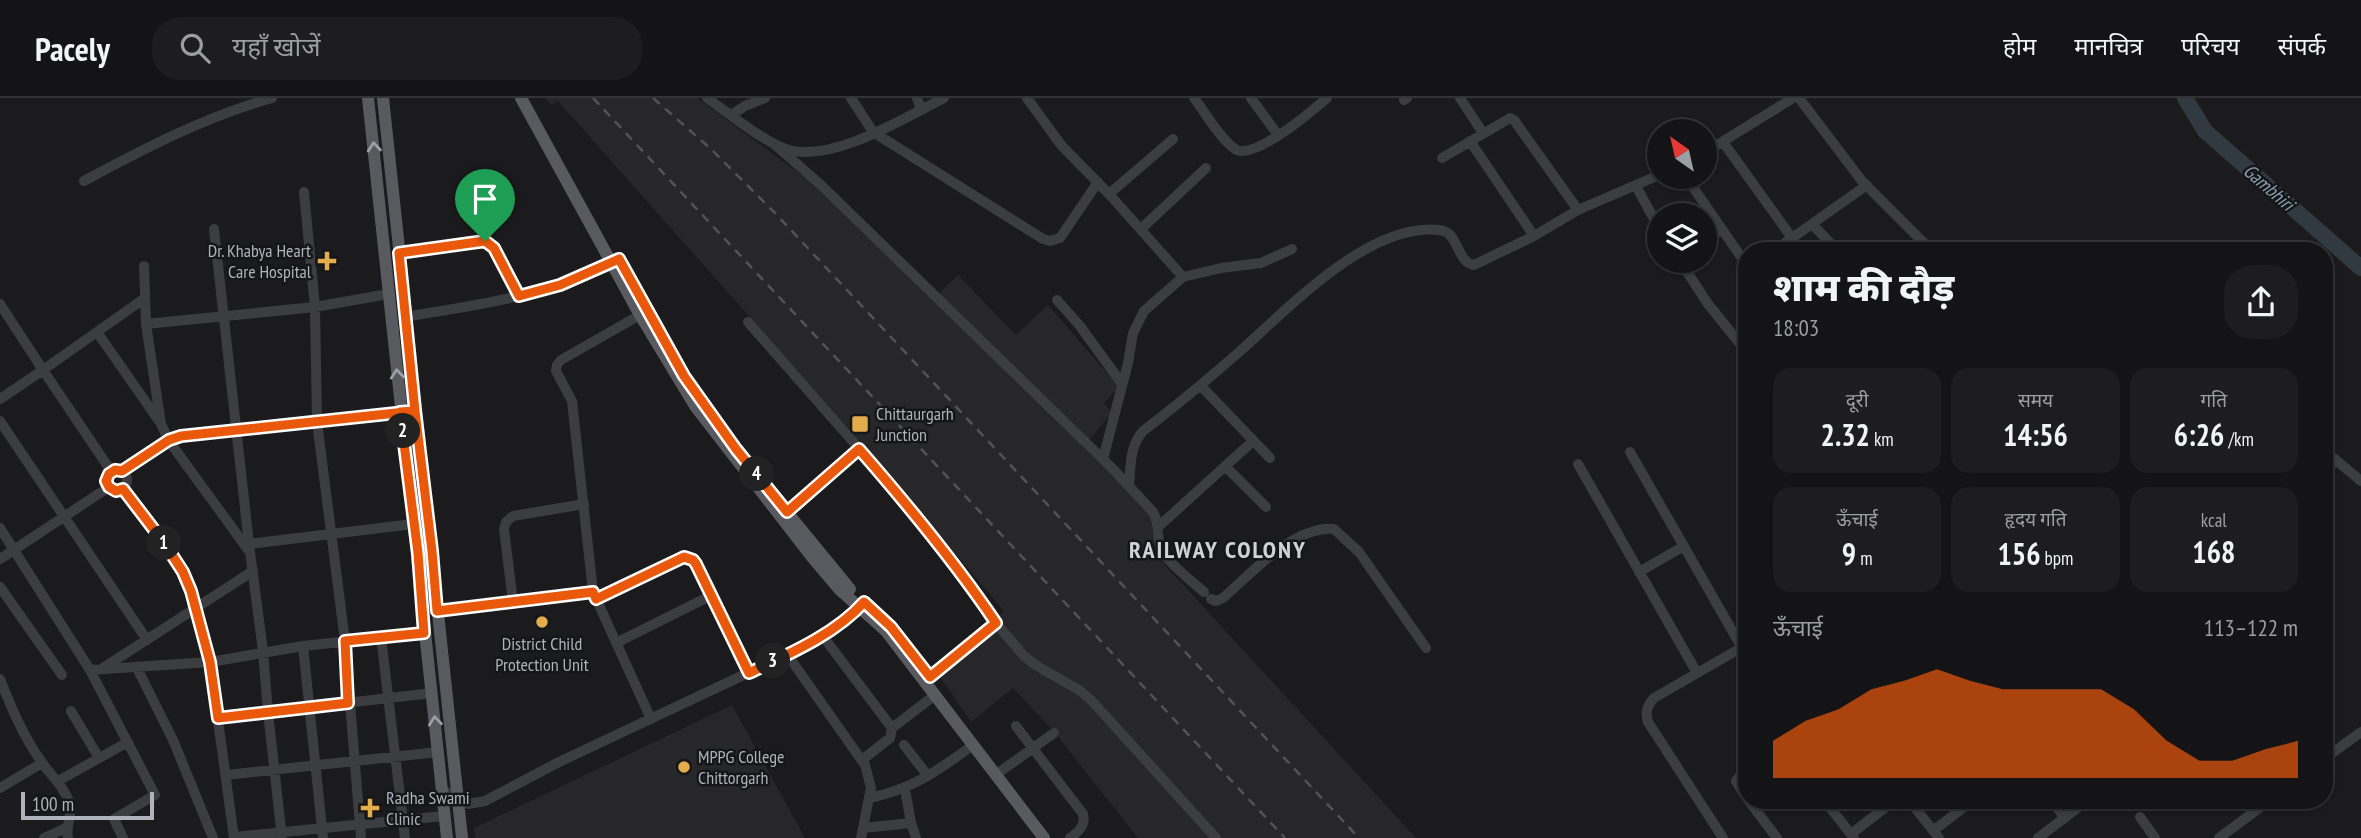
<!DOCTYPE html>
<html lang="hi">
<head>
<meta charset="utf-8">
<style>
  :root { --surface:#141416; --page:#1d1d1f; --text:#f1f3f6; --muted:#9d9ea1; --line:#333335; --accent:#ea580c }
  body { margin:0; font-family:"PT Sans Narrow","Noto Sans Devanagari",sans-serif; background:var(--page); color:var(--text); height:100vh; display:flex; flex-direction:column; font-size:26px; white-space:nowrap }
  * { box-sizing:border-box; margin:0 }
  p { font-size:23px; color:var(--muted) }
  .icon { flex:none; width:38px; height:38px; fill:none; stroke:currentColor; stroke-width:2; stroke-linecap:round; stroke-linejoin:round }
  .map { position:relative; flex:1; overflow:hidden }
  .drawer { position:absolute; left:1738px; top:144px; width:595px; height:567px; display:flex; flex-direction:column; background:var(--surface); border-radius:28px; box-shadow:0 2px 5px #0004,0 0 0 2px var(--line) }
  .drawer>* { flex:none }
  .needle { width:46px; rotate:326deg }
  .tools { position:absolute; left:1647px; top:21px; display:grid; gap:14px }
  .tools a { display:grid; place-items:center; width:70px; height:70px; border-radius:50%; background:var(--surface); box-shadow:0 2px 5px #0004,0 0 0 2px var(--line); font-size:35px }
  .scale { position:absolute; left:21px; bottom:18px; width:133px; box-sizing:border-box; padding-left:7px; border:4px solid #aeb2bb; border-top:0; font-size:19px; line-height:24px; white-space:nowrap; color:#aeb2bb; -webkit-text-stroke:5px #151618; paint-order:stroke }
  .pin { position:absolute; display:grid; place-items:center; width:60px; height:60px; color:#fff; margin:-72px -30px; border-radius:50% 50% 50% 0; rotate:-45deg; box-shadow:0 0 7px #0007 }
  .pin .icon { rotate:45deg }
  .km { position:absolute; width:35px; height:35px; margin:-18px; border-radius:50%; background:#222; color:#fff; font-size:19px; line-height:35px; text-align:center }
  .round { display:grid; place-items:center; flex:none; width:74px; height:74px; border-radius:28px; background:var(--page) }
  .headline { display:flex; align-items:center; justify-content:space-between; height:119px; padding:0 35px }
  h1 { font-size:38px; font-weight:800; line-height:52px }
  .metrics { display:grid; grid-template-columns:repeat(3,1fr); gap:10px; height:119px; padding:7px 35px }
  .metrics div { display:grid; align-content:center; border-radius:18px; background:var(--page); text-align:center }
  .metrics b { font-size:30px; font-weight:800 }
  .metrics small { font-size:19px; font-weight:400 }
  .metrics p { font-size:19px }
  .chart { height:196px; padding:14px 35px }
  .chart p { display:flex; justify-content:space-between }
  .chart svg { width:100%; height:126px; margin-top:7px; fill:var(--accent); opacity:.7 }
  header { display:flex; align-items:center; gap:42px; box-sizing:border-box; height:98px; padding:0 35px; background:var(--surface); border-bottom:2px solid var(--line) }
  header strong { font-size:33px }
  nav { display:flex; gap:38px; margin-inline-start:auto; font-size:24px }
  .search { width:490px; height:63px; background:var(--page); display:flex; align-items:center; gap:18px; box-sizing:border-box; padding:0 24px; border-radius:28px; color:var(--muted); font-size:26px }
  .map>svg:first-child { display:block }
</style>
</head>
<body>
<header>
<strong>Pacely</strong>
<div class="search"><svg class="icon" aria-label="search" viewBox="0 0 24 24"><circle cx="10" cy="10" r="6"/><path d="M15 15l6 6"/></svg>यहाँ खोजें</div>
<nav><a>होम</a><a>मानचित्र</a><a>परिचय</a><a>संपर्क</a></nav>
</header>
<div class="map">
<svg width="2361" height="740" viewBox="0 0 2361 740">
  <rect width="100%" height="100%" fill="#1b1b1d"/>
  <!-- built -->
  <path fill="#272729" d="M545,0H697L815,87L934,200L958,177L1016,237L1048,207L1119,289L1104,305L1112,315L1083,349L1152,415L1153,454L1416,740H1138L1051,630L1013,590L971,624L936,573L1004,513L858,341L558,3L552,7Z
    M732,607L805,740H475L474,730Z"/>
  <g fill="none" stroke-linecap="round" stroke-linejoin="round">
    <!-- river -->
    <path stroke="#313a40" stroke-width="16" d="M2185,0L2205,33L2361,170"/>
    <!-- minor -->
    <path stroke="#3c3d41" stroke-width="10" d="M707,0C728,15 765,45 789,52C834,64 904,20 944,0
      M851,0L873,34L1043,141L1050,143L1060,140L1098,84
      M917,0L921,11
      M1027,0L1061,47L1109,96L1183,179
      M1194,0C1205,14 1220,41 1235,51C1253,64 1312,13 1327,0
      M1251,0L1278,37
      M1460,0L1483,35
      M1799,0L1862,83L1931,152
      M1404,2L1407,0
      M731,17L745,8L765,0
      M1470,43L1534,138
      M1723,44L1792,140
      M773,45L821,87L1112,370L1153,414C1161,427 1155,441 1162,453C1170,467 1192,483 1204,494
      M1704,55L1793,0
      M1442,60L1510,20L1514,22L1578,112
      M1686,79L1746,166
      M84,83C145,50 205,19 272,0
      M1636,88L1659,130
      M304,94L315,209L317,324L345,543L361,740
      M1109,96L1173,41
      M1812,126L1837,152
      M214,131L249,446L263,553L268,614L282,740
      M1141,131L1206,70
      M1704,143L1722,131
      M1775,152L1867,87
      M399,155L485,143L494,150L519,198
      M1680,163L1708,206L1746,253
      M144,168L146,226L161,326L169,343L249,453
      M1057,202L1080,228L1122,286
      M0,206L43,272L145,200
      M640,217L561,262L557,267L556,273L572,303L593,494L651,621
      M406,219C478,206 554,198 619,161
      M748,224L892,388L974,492L996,525L1024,558L1037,568L1079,592L1092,603L1216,740
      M146,226L315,209L388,196
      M97,234L159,323
      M1201,288L1270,360
      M0,301L43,272L111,373
      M0,323L147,542
      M2324,352L2361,383
      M1630,354L1742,550
      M1103,361L1128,265L1133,235L1144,213L1183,179L1221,170L1261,165L1292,151
      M1578,366L1697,575
      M1225,368L1266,409
      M107 382a10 10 0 1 1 20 0a10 10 0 1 1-20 0Z
      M2324,372L2337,363
      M122,373L169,343L181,338L415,313
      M1129,388C1131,368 1129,349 1143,333C1176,308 1207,282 1238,255C1288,211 1367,125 1439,132C1460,134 1455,163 1474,167L1534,138L1578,112L1659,77
      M123,391L165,446L183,474L191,493L210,564L234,740
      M783,416L859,351
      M1158,429L1253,343
      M0,430L90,572L155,697L114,721L123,740
      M249,446L413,426
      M0,461L109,389
      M1639,474L1684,448
      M0,489L62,577
      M596,501L678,461L684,459L693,462L749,575
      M1211,501L1216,503L1223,500C1252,475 1293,428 1334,431L1359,454L1426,550
      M513,504L504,431L506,424L513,418L584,406
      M437,513L593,494
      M822,537L892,630
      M381,539L405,740
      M616,545L712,497
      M303,548L323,740
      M787,556L865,667L871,690L861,740
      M103,570L253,473
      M137,570L173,642L213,740
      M90,572L210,564L303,548L424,535
      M930,579L996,525
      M0,581C11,609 23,638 41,663C50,677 63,687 69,703C74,715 65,726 68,740
      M71,613L99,660
      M218,620L432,595
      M1016,628L1083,716C1086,728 1078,734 1070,740
      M904,647L928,678
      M2324,661L2361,634
      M862,662L890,640L892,630L935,597
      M1746,670L1736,683L1746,699
      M1001,673L1054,635
      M226,677L438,654
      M58,683L128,644
      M0,690L42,665
      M442,691L468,706L485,703L559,664L769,565L836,530L852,518L864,504
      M905,691L911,725
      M870,700C915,690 937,673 973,647
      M1748,702L1777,740
      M1824,702L1854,740
      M1909,702L1939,740
      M2051,702L2065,720
      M2140,719L2155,740
      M863,730L911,725L916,740
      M1933,733L1973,702
      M1851,736L1895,702
      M234,739L444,718
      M44,740L66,730
      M1723,740L1648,624C1645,614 1647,608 1654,600L1746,547
      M2038,740L2088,702
      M2219,740L2270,702"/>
    <!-- major -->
    <path stroke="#585a60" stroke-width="12" d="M368,0L447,740
      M383,0L462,740
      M521,0L640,217L695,308L812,459L840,492L886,533L1044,740
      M786,413L850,491"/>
    <!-- rail -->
    <path stroke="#515358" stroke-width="2.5" stroke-dasharray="9 7" stroke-linecap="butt" d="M593,0L1285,740
      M653,0L711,51L775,115L1359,740"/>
  </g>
  <!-- one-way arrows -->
  <defs><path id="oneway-chevron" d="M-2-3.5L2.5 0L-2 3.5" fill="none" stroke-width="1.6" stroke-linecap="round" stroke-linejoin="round" transform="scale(1.75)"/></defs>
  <g stroke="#9da0a9">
    <use href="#oneway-chevron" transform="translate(374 49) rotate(-95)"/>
    <use href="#oneway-chevron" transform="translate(397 276) rotate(-96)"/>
    <use href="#oneway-chevron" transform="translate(435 623) rotate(-96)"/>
  </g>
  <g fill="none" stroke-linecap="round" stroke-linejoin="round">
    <!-- route casing -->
    <g stroke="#fff" stroke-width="14">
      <path id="route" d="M485,143L399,155L415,313L181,338L169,342L122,373L115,372L109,376L106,383L109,389L116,393L123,391L165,446L183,474L191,493L210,564L218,620L348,605L345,543L424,535L418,455L400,314L415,313L432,453L437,513L593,494L596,501L684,459L693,462L696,466L749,575C787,557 836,536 864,504L891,529L930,579L996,525C955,464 907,406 859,351L787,414L736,351L684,278L619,161L560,187L519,198L494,150L485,143"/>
    </g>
    <!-- route -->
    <use href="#route" stroke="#ea580c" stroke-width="9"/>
  </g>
  <!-- markers -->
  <g fill="#e4ac4b" stroke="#151618" stroke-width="2.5">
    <path d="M323.5 152.5h7v7h7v7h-7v7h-7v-7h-7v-7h7z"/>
    <rect x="851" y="317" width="18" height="18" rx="3.5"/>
    <circle cx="542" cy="524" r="7"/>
    <circle cx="684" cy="669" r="7"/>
    <path d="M366.5 699.5h7v7h7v7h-7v7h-7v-7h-7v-7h7z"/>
  </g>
  <g text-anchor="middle" stroke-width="5" stroke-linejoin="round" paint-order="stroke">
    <!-- poi labels -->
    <g font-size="18" fill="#aeb2bb" stroke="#151618" text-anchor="start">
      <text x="311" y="159" text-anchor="end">Dr. Khabya Heart<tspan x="311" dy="21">Care Hospital</tspan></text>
      <text x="876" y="322">Chittaurgarh<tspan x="876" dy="21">Junction</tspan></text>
      <text x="542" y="552" text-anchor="middle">District Child<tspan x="542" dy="21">Protection Unit</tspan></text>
      <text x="698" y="665">MPPG College<tspan x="698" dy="21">Chittorgarh</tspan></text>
      <text x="386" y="706">Radha Swami<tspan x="386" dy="21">Clinic</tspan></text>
    </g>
    <!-- water labels -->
    <g font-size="19" font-style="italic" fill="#89a0b3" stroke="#151618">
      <text transform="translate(2269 89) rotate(41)" y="7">Gambhiri</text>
    </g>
    <!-- district labels -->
    <g font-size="24" font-weight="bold" letter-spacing="2" fill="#cfd1d7" stroke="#151618">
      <text x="1218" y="460">RAILWAY COLONY</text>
    </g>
  </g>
</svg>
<div class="tools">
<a><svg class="needle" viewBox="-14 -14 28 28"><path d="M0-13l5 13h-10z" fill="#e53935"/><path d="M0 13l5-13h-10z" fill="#9d9ea1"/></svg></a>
<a><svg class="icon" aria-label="layers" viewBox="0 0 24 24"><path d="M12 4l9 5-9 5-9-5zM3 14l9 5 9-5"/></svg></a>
</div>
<div class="scale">100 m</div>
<div class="pin" style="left:485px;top:143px;background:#1e9e55"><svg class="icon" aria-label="arrive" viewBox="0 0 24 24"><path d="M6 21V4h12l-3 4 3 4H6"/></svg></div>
<b class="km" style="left:164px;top:445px">1</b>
<b class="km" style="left:403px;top:333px">2</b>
<b class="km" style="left:773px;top:563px">3</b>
<b class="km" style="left:757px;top:376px">4</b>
<section class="drawer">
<div class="headline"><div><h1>शाम की दौड़</h1><p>18:03</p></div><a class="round"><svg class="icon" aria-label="share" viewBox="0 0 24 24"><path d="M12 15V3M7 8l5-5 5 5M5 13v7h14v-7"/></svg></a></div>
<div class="metrics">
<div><p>दूरी</p><b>2.32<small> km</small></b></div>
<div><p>समय</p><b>14:56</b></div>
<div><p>गति</p><b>6:26<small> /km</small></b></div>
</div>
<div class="metrics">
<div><p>ऊँचाई</p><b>9<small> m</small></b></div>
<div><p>हृदय गति</p><b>156<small> bpm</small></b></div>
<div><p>kcal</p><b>168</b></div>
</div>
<div class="chart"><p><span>ऊँचाई</span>113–122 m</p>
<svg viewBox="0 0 160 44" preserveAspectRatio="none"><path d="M0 44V31L10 24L20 20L30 13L40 10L50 6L60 10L70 13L80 13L90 13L100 13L110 20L120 31L130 38L140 38L150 34L160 31V44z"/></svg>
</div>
</section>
</div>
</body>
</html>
